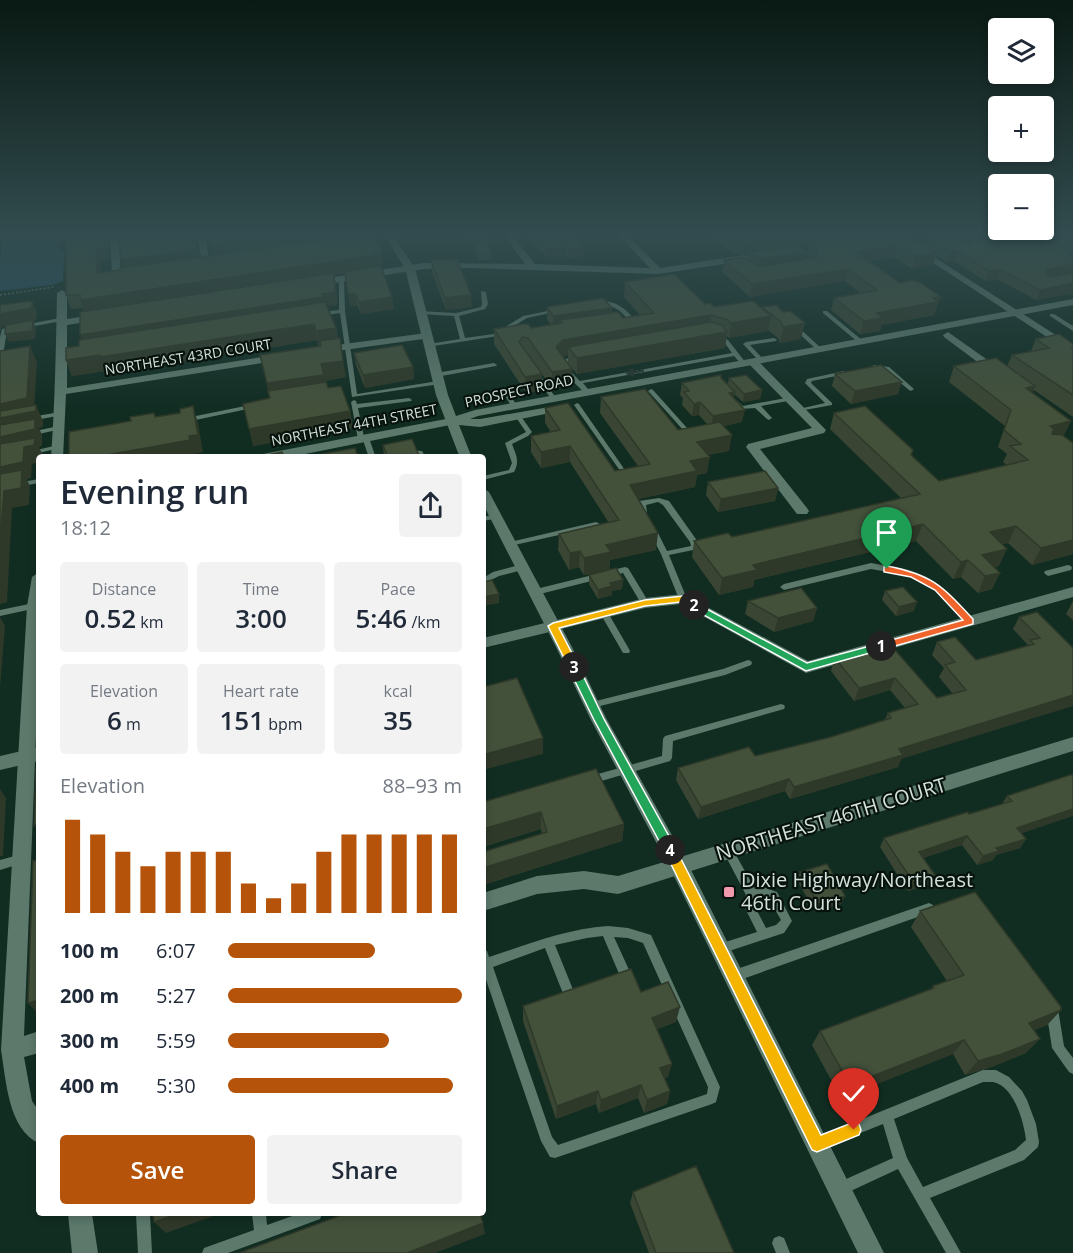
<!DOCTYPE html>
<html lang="en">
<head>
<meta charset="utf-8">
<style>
  :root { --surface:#fff; --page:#f2f2f3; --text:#1f2937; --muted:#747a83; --accent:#b45309 }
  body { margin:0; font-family:"Open Sans",sans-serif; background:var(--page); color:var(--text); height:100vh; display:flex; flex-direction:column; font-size:22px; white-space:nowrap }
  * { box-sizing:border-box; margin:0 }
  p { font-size:20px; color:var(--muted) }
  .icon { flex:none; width:33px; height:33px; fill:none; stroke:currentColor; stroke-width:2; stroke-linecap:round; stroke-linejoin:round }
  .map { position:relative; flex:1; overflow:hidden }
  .drawer { position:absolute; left:36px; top:454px; width:450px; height:762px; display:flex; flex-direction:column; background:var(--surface); border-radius:6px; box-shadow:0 3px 9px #0003 }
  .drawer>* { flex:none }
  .tools { position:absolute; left:988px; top:18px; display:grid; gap:12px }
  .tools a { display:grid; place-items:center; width:66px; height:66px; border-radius:6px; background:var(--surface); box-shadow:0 3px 9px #0003; font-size:30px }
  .pin { position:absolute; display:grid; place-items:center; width:51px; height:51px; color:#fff; margin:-62px -26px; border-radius:50% 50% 50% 0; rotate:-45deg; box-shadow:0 0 6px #0007 }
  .pin .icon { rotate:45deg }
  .km { position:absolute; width:30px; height:30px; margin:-15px; border-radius:50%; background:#222; color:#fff; font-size:16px; line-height:30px; text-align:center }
  .round { display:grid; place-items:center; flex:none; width:63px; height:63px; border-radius:6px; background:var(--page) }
  .overview { display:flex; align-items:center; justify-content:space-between; height:102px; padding:0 24px }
  h1 { font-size:33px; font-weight:600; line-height:45px }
  .stats { display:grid; grid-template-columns:repeat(3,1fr); gap:9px; height:102px; padding:6px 24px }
  .stats div { display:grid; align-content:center; border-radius:6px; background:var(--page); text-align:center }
  .stats b { font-size:26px; font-weight:600 }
  .stats small { font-size:16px; font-weight:400 }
  .stats p { font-size:16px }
  .chart { height:168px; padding:12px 24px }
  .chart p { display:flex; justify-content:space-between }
  .chart svg { width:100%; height:108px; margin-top:6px; stroke:var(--accent); stroke-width:6 }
  .button { display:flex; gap:12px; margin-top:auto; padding:12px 24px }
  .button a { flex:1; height:69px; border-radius:6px; background:var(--accent); color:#fff; font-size:24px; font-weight:600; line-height:69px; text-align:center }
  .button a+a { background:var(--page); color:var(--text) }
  ul { padding:0 24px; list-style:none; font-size:20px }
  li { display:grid; grid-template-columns:96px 72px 1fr; align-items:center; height:45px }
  li i { height:15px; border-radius:8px; background:var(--accent) }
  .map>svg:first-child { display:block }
</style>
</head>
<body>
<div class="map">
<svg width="1073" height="1253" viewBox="0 0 1073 1253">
  <rect width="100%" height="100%" fill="#112d22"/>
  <!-- water -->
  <path fill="#264f61" d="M4,236H65L57,244V248L64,252L63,281L52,285L0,291V261Z"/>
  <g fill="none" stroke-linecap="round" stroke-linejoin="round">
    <!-- path -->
    <path stroke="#60766d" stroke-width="1.5" stroke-dasharray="2 2" stroke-linecap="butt" d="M0,295L54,287"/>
    <!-- service -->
    <path fill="#5c796c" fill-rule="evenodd" d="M965,236H970L986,246L982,247Z
      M339,278L344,279L345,311L357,394L438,381L441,383L440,384L352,397L340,313L321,316L318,314L321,312L339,310Z
      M481,291L486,292L488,304L485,309L459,316L465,338L494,334L523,316L557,309L560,311L527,318L498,336L427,347L426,346L429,344L460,339L454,316L421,314L418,312L419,311L456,313L481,307L482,304Z
      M606,301C617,303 625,308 632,317L630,322L620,323V321L626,320V317C611,301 610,309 593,304L596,302Z
      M823,311H827L863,341V343H859L823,313Z
      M1050,314H1054L1073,326V331L1050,316Z
      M60,318L63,320L62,321L7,331L3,355L0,357V337L2,329Z
      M792,325H796L822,349V351H818L792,327Z
      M718,334L728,340L746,363V365H742L734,356L583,383L591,393L588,395L586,394L564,373L558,362L577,355H581V357L564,363L569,370L580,381L732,353L724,342L716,337V335Z
      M774,338L777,340L776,341L750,345L765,361L762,363L760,362L743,344L746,342Z
      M494,363L497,365L496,366L436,377L433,375L436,373Z
      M874,365L889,367L914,389L911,391L909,390L885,370L872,368L871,367Z
      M844,371L847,373L846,374L812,381L811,383L832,403V405L799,411V409L825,403L805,383L807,379Z
      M537,373L539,374L556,398V400H552L534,375Z
      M505,389L507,390L517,406L516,407L514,408L512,407L502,391Z
      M651,389L653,390L688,429V431H684L649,392L648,391Z
      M791,397L793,398V400L761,406L772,418L769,420L767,419L755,408L740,409L732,401L735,399L743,406Z
      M409,398L412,400L411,401L358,408L364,437H368L369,438L376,458H369L363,440L361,441L358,439L351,402L354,400L356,401L357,404Z
      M577,403L579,404L627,473V475H623L574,405Z
      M255,404L258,406L257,407L186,422L183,420L186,418Z
      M60,412L63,414L62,415L31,421L28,419L31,417Z
      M518,414L520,415L532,432L528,436L512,444C516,455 520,461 514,472L483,480V476L509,470L512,463L505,443L526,432L515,416Z
      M59,426L62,428L61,429L30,436L27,434L30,432Z
      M58,445L61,447L60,448L30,455L27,453L28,452Z
      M409,450L422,451L426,458H419L418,454L407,453V451Z
      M39,479V483L0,490V486Z
      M659,498L669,501L698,542L699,547L698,549L669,555L687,599L683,602L679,599L661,554L648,529L652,527H655L667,551L691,546L690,542L663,505L658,502L646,505L647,513L646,515H643L639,513L638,503L639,501Z
      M496,514L500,516L499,518L483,521V517Z
      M596,522L600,524L599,526L510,546L506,544L510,542Z
      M871,563C886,566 903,567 917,573C939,581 960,603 974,621L970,624L967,623L935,590L921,581L911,576L871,569L784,590L780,587L784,584Z
      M523,564L526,565L527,567L526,569L499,576L483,584V578L493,572Z
      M1068,565L1071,566L1072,568L1071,570L1048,576L1044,573L1045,571Z
      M625,567L628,568L648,601L649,603L648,605H642L623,573L536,595L532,592L536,589Z
      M34,603L38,606L37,608L0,616V610Z
      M604,610L607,611L629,649L630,651L629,653H623L600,613Z
      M748,660L751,661L752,663L751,665L725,675L592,708L589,707L588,705L589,703L592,702L723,669Z
      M781,704L784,705L785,707L784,709L673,741L672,758L670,761L591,784L588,783L586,780L588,777L591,776L662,756L663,739L665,736Z
      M728,847L732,848L755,889L763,887L777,892L792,921L784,933L720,954L716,953L714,949L716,945L757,932L742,902L746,895L723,851L724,848ZM763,897L769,899L781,920L776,925L766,928L753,903L755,899Z
      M22,854L26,856L27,859L26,862L0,870V860Z
      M929,903L933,905L934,908L933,911L929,913L734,982L730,980L728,976L730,972L734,970Z
      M608,926L628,928L651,935L720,1087L716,1102L712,1104L555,1158L550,1157L541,1141L483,971V950L487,951L489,957C529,944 566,929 608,926ZM603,936L620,976L624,977L628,976L630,972L614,937L628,938L643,943L708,1087L707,1094L558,1145L552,1137L493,967L545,948L564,996L568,998L572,996L574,992L555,945L587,938Z
      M1052,1003L1056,1005L1058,1009L1064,1046L1073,1058V1074L1069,1072L1052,1048L1046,1009L1048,1005Z
      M983,1070H996L1009,1077L1022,1091L1027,1100L1036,1124L1039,1142L1038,1147L1024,1160L930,1198L961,1253H946L898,1169L840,1196L835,1194L833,1189L835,1184L893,1158L883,1124L818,1150L813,1149L812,1144L813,1139ZM983,1082C984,1082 992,1082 993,1082C1014,1086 1024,1122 1026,1140L1015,1150L923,1187L907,1158L894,1119Z
      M136,1214H150L152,1253H138Z
      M252,1214H266L267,1225L298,1214H322L320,1219L228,1253H202L204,1248L254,1230Z
      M779,1236L784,1238L790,1253H776L772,1243L774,1238Z"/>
    <!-- minor -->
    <path fill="#5c796c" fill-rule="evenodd" d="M110,236H118L121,271L135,273V277H117L112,274Z
      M197,236H205L211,267L203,265Z
      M311,236H320L329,245L327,250L313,252V248L320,246Z
      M505,236H513L535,264L650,268L619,236H628L660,268L744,255L749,258L744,261L658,274L470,268L424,269L315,286L310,283L315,280L424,263L525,264Z
      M62,290L67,293V319L98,314L103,317L98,320L67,325V388L281,354L286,357L281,360L66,394L63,458H51C55,402 56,347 57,293Z
      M948,332L1003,371V375H995L944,337L943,335Z
      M426,333L431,336L430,338L322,353L317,350L322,347Z
      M753,359L757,360L826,430L824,433L760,449L807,508L809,511L807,514H797L746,447L748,444L812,428L749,364L748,362Z
      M451,418L457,422L455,424L285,458H257L263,454Z
      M39,572V662L24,1036L39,1031V1053L24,1057L32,1101L39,1111V1143C8,1130 6,1079 1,1050L27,606L32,577Z
      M1073,587V597L806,673L681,604L645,608L553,631L546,626L553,621L645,598L683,594L808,661Z
      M1073,737V751L618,894L584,889L537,894L483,911V893L537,876L584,871L618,876Z
      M68,1214H92L98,1253H72Z"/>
    <!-- tertiary -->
    <path fill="#5c796c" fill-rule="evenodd" d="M892,236H901L1073,346V354Z
      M553,621L558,622L560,626L558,630L483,648V638Z
      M39,747V761L0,770V756Z"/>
    <!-- secondary -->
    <path fill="#5c796c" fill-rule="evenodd" d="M385,236H393L415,268L448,395L456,416L475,410L1073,299V305L478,416L470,419H480L555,406L561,409L555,412L480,427L459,425L472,458H460L436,395L405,268Z
      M483,488L489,492L572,647L606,718L686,860L884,1253H858L672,872L591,720L556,647L483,504Z"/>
  </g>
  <!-- wall -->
  <path fill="#3a4633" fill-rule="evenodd" d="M195,236L200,257L213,255L207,236H314L315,241L322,240L325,238L323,236H368L383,264L377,265V267L394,309L361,314L357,305L350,306L345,273L334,275L336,285L337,305L327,307L336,328L346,377L325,381V382L328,388L350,411L353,428L253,446L270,398L260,355L319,346L317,340L106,374L105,371L72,376L66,360L79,346L82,340L80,335L84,311L83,308L71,309L66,295L108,246L109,260L101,261V273L120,270Z
    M527,236H574L585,247L584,256L569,258L566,255L546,257Z
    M711,236H848L909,240L926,246L928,239L969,243L993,239L987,236H1042L1047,238L1048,236H1073V293L1036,300L997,279L985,281L954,261L947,263L936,255L933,265L912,269L894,257L870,261L937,310H936L934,315L881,325L880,331L860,334L831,310L834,298L860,293L845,281L750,297L722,272L724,260H747L748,253L736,254L730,249H726ZM808,244L807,252L797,245ZM806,254L811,258L806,259Z
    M471,237L491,253V259L478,260L472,243Z
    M431,260L472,307L446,310L432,272Z
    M625,282L714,307L762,308L776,305L801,339L780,343L778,338L768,330V331L729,338L727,336L725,348L577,374L572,368L571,385L552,388L542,374V390L526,393L494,344V329L531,328L551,325L547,319V307L612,308L611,313L623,318L640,315L624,297ZM568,355V363L562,356Z
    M1036,339L1073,344V417L1034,390L1032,393L1071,421L1063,436L1073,443V554L1032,565L1008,543L1002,544L999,566L995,567L1000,573L992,589L978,593L961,577L953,579L916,541L754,580L753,587L719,595L692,557L694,541L732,537L902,499L830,429L834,413L911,455L939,481L1007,465L1003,462L1007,454L998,447L1005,426L949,382L954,366H1007L1012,355L1031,351Z
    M354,353L413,367L414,379L365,388L356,365Z
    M835,374L898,394L851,404L832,386Z
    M721,378L728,384L729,378L762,390L760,399L743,402L734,394V398L742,422L724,426L729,451L708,455L707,473L697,475L695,487L638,499L656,550L610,560V569L584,575L579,567L569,570L558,550L559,534L609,523L570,462L541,468L531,452V436L551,432L545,423V408L615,471L638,466L600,413L601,397L678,430L707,424L699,415L692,416L682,405L683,398L680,395L682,383Z
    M383,445L420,458H384Z
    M708,482L778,488L775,501L718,512L706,495Z
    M589,575L623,580L622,589L612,591V595L598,599L589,584Z
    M885,591L914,611L896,616L882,600Z
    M748,601L817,608L813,621L774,632L745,614Z
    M1073,601V620L1066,614Z
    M1019,617L1073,648L901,759L898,767L790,799L785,791L698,819L676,780L678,768L755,756L831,737L885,720L888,713L905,708L890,690L854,701L831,671L835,658L889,643L937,698L953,694L939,677L944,668L932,655L937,642L976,660L1027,646L1028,645L1013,629Z
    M1073,774L1021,834L1026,839L1020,848L996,855L993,860L977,865L962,845L923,858L930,884L908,891L880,847L884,838L1002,804L1007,796Z
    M483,802L624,824L622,841L483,885V852L542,834L541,829L483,847Z
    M800,872L845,896L841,904L815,912L797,880Z
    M920,911L1061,1010L1047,1025L1034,1030L1026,1053L989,1068L965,1075L953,1054L841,1098L812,1045L820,1031L930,990L933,986L947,981L911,927Z
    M641,992L676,1022L657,1029L668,1077L665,1078L670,1091L667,1104L644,1113L638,1098L599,1113L596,1104L556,1119L523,1021V1006Z
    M633,1192L734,1253H649L630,1203Z"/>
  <!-- shaded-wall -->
  <path fill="#2f3929" d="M104,236L108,246L109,260L101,261L102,287L97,273L96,248Z
    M195,236L200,260L124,271L121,260Z
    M283,236H314L315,244L214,258L210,245Z
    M800,236H848L809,242L808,244L736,254L738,245Z
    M731,239L730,249H726L728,240Z
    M897,245L894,257L853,264L856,252Z
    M566,246V255L546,257V249Z
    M585,247L584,256L569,258V249Z
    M382,251L383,264L377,265L378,268L334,275L336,285L337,305L85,348L80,335L85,314L80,300Z
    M957,251L954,261L947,263L950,252Z
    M807,252L805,263L758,271L760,259Z
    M936,253L933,265L912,269L916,256Z
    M1073,264V273L1041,283L1047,270Z
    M848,269L845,281L750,297L752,284Z
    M1000,269L997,279L985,281L989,271Z
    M1073,283V293L1036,300L1040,290Z
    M355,293L357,305L350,306L348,294Z
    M471,295L472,307L446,310L445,298Z
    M392,297L394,309L361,314L359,302Z
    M941,297L934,315L881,325L880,331L860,334L864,321L877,313Z
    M32,301L37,313L36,320L33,321L36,328L35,339L9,342L5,334L33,321L2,327L0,332V314Z
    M612,308L611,320L562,323L559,320V327H553V316Z
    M711,315L709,330L568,347V355L563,356L556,347L563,340Z
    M771,316L768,331L729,338L731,323Z
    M805,323L801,339L780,343L783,327Z
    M314,324L317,340L106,374L105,371L72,376L66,360Z
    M336,328L338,344L320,341L321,347H319L316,331Z
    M727,332L725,348L577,374V358Z
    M30,346L37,362L34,411L36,405L43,421V427L39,428L42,435V446L39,447L42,454V458H39V462L32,464L31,478L27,479L30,487L29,505L12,508L7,602L0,604V404Z
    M343,361L346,377L325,381L327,391L270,400L267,383L321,364Z
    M413,367L414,379L365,388L363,375Z
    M572,369L571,385L552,388V372Z
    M542,374V390L526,393L525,377Z
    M902,382L898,394L851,404L855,391Z
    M1035,386L1029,402L1026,388Z
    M762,390L760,399L743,402L744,394Z
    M735,392L732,404L729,393Z
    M700,402L699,415L692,416L694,404Z
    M193,406L198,423L203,452L194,454L195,457L90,458L189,436Z
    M745,410L742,422L711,429L713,416Z
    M350,411L353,428L253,446L249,429Z
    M1071,421L1063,437L1042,442L1050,426Z
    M732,435L729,451L695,458L697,442Z
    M570,446V462L541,468V452Z
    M710,457L707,473L697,475L695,487L629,501L630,485L690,461Z
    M778,488L775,501L718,512L721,499Z
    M923,524L916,541L754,580L753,587L719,595L722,578L753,565Z
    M1016,526L1008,543L982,549L990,532Z
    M658,533L656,550L610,560V569L584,575V558L606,545Z
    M1073,540V554L1032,565L1041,548Z
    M1007,549L999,566L980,571L982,555Z
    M580,551L579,567L569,570L570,553Z
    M968,560L961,577L953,579L961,562Z
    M1000,573L992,589L978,593L985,576Z
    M623,580L622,589L612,591V595L598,599V590L610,583Z
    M499,594V603L483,606V597Z
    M917,602L914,611L896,616L899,607Z
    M817,608L813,621L774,632L778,618Z
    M0,617L5,626L0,688Z
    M895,678L890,690L854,701L859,688Z
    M1073,695V706L901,759L898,767L790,799L794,787L899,749Z
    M543,738V754L483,770V755Z
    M789,779L785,791L698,819L701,807Z
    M0,789L6,798L3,856H0Z
    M1073,809V816L1011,837L1017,828Z
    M541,812V829L483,847V829Z
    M39,823V832L34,825Z
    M624,824L622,841L483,885V868Z
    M967,836L962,845L914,861L919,852Z
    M1026,839L1020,848L996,855L993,860L977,865L983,856L996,848Z
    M935,875L930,884L908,891L913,882Z
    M845,896L841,904L815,912L818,904Z
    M39,1000V1015L28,1003Z
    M680,1007L676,1022L649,1032L652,1018Z
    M1061,1010L1047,1025L1015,1038L1029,1023Z
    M1040,1039L1026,1053L989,1068L965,1075L978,1061Z
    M964,1040L953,1054L841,1098L850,1085Z
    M672,1064L668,1077L657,1081L660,1068Z
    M641,1085L638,1098L599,1113L601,1100Z
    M598,1091L596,1104L556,1119L557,1106Z
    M670,1091L667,1104L644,1113L647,1100Z
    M178,1214H219L166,1233L154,1222Z
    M483,1223L485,1234L435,1253H407Z"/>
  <!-- building -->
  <path fill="#43513b" stroke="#2f3929" stroke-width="1.5" d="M66,236H104L105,247L96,248L97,273L120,270V268L322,240L328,236H368L376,242L382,251L375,252L376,255L80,300V295H66Z
    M118,236H194L197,249L121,260Z
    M207,236H283L210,245Z
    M484,236L491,253L478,254L471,237Z
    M535,236H574L585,247L569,249L566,246L546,249Z
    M723,236H800L738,245L731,239L728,240Z
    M851,236H863L866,237L877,236H902L909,240L915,239L936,253L916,256L897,245L856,252L900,283L913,280L921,283L941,297L933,298L938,302L877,313L883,318L864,321L834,298L877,290L848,269L752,284L724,260L742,257L761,267L816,257L817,248L809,242Z
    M948,236H957L969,243L1009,236H1007H1042L1073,253V254L1069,255L1073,257V264L1047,270L1045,273L1051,277L1073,273V283L1040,290L1000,269L989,271L957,251L950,252L928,239Z
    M1065,236H1073V240Z
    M796,245L807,252L760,259L748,252Z
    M457,259L471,295L445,298L431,260Z
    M381,266L392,297L359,302L355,293L348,294L345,272Z
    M334,273L335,292L322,294L323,297L80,335V312Z
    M674,274L705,304L710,303L714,307L753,301L771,316L731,323L728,320L711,315L563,340L556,347L572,369L552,372L528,338L522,337L519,342L542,374L525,377L494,329L524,324H528L531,328L562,323L559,320L618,312L623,318L654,313L625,282Z
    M603,298L612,308L553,316L547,307Z
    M32,301V308L0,314V305Z
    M325,302L336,328L316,331L314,324L100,357V355L66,360V348L79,346V340Z
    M776,305L783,312L790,311L805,323L783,327L781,322L762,307Z
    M33,320L32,331L5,334L6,325Z
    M711,322L722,325L727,332L577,358L568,347Z
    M1059,334L1073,344V348H1071L1073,349V395L1012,355L1049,348L1036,339Z
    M340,338L343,361L321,364L324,375L267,383L260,355L321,346L320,341Z
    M402,345L413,367L363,375L354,353Z
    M30,346L27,398L0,404V351Z
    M996,358L1035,386L1026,388L1071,421L1050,426L1054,429L1052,434L1062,435L1073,443V540L1041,548L1016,526L990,532L1007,549L982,555L1000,573L985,576L968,560L961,562L923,524L753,565L757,570L722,578L694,541L728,533L732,537L920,494L834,413L865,406L913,450L911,455L939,481L1028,460L1010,446L1021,444L1004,430L1011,410L954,366Z
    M881,365L902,382L855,391L835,374Z
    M721,375V378L735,392L729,393L745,410L713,416L700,402L694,404L684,392L689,391L682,383Z
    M746,375L762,390L744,394L729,378Z
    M326,382L328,388L341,386L350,411L249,429L243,404L270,398L268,391Z
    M645,389L678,430L720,422L732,435L697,442L710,457L690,461L697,471L630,485L658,533L606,545L611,552L584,558L580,551L570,553L559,534L619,520L570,446L541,452L531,436L560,430L545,408L568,403L615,471L650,464L601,397Z
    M36,405V411L0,418V411Z
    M193,406L198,435L189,436L190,440L90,458H69V432L131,421L130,417L154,413L155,417L180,413V409Z
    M35,419V429L0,437V425Z
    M35,438L34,445L24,447L23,462L0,467V444Z
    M412,439L420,458H388L383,445Z
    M355,448L358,458H323L322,454Z
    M282,452L284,458H254Z
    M22,470L21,488L4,491L0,546V474Z
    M765,471L778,488L721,499L708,482Z
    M616,568L623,580L610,583L612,586L598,590L589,575Z
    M492,580L499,594L483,597V582Z
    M903,587L917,602L899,607L885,591Z
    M801,588L817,608L778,618L748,601Z
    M1037,612L1073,648V695L899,749L903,755L794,787L789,779L701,807L678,768L749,747L755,756L831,737L891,718L888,713L918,704L895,678L859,688L835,658L889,643L937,698L966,690L945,665L955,662L937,642L955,637L976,660L1034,644L1030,640L1040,638L1019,617Z
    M517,678L543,738L483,755V687Z
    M596,769L624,824L483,868V852L547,832L541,812L483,829V802Z
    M36,770H39V823L34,825Z
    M1073,774V809L1017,828L1026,839L996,848L999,851L983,856L967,836L919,852L935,875L913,882L884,838L968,812L969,814L1012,801L1007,796Z
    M39,860V1000L28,1003L33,861Z
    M827,864L845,896L818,904L800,872Z
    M975,892L1061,1007V1010L1029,1023L1040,1039L1002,1054L978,1061L964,1040L850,1085L820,1031L934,988L933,986L964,975L920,911Z
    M631,969L641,992L668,982L680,1007L652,1018L672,1064L660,1068L670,1091L647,1100L641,1085L601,1100L598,1091L557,1106L523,1006Z
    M696,1166L734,1253H656L633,1192Z
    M153,1214H178L154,1222Z
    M344,1214H480L483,1223L407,1253H239Z"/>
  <!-- one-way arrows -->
  <defs><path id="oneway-solid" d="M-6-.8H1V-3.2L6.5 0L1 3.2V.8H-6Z" transform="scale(1.5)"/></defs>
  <use fill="#25362e" href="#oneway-solid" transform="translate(635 372) rotate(170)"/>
  <!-- sky -->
  <linearGradient id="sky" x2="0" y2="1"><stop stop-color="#091913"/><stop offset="0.57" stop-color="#324c4f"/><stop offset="1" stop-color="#324c4f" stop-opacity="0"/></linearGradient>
  <rect width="1073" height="411" fill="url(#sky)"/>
  <!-- split-1 -->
  <path fill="#f0652b" stroke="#fff" stroke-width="1.5" d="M887,566C933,575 942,586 973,619V624L881,650L877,649V644L963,620L935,590L911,577L884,572V567Z"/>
  <!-- split-2 -->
  <path fill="#22a559" stroke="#fff" stroke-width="1.5" d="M694,602L807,663L881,643L886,646L884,649L806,671L691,608L689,605Z"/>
  <!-- split-3 -->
  <path fill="#f5b400" stroke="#fff" stroke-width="1.5" d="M683,596L697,603V608H691L681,602L645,606L559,628L579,667L574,671L570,670L548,626L553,623L645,600Z"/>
  <!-- split-4 -->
  <path fill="#22a559" stroke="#fff" stroke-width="1.5" d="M574,663L579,667L604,719L675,847V854H666L594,720L568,667Z"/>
  <!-- split-5 -->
  <path fill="#f5b400" stroke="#fff" stroke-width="1.5" d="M670,845L675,847L821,1135L854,1122L859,1124L861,1130L859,1135L817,1152L812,1150L664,850Z"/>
  <!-- markers -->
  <rect fill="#f29aad" stroke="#07120d" stroke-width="2" x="723" y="886" width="12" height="12" rx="3"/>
  <g text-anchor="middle" stroke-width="4.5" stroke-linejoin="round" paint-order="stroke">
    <!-- far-street labels -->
    <g font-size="14" fill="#d2e1da" stroke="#07120d">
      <text transform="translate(188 357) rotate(-9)" y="5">NORTHEAST 43RD COURT</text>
      <text transform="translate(519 391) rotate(-12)" y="5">PROSPECT ROAD</text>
      <text transform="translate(354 425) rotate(-11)" y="5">NORTHEAST 44TH STREET</text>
    </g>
    <!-- near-street labels -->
    <g font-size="20" fill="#d2e1da" stroke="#07120d">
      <text transform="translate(831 819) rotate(-17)" y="7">NORTHEAST 46TH COURT</text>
    </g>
    <!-- near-poi labels -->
    <g font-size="20" fill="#d2e1da" stroke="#07120d" text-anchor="start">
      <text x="741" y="887">Dixie Highway/Northeast<tspan x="741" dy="23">46th Court</tspan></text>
    </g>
  </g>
</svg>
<div class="tools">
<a><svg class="icon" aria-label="layers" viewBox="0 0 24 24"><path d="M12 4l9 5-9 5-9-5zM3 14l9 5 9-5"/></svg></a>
<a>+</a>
<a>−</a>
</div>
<div class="pin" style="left:887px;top:569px;background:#1e9e55"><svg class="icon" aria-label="arrive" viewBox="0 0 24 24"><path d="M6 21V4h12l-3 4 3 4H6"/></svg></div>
<div class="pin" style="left:854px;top:1130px;background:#d93025"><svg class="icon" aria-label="check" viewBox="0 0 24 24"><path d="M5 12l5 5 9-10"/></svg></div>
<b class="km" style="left:881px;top:646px">1</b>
<b class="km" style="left:694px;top:605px">2</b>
<b class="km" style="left:574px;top:667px">3</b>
<b class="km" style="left:670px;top:850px">4</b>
<section class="drawer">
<div class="overview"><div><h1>Evening run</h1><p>18:12</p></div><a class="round"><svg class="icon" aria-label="share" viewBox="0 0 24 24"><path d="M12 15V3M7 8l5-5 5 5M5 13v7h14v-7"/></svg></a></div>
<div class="stats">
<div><p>Distance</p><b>0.52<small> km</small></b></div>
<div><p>Time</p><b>3:00</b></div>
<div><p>Pace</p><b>5:46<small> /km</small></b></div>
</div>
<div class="stats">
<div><p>Elevation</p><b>6<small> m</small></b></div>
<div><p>Heart rate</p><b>151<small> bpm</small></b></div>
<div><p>kcal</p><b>35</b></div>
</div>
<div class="chart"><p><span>Elevation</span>88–93 m</p>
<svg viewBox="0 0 160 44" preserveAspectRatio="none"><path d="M5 44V6M15 44V12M25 44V19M35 44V25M45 44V19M55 44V19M65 44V19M75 44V32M85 44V38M95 44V32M105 44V19M115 44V12M125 44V12M135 44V12M145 44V12M155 44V12"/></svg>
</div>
<ul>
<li><b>100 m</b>6:07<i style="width:63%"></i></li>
<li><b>200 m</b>5:27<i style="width:100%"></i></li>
<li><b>300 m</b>5:59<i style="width:69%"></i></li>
<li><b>400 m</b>5:30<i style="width:96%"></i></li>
</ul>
<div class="button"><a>Save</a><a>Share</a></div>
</section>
</div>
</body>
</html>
